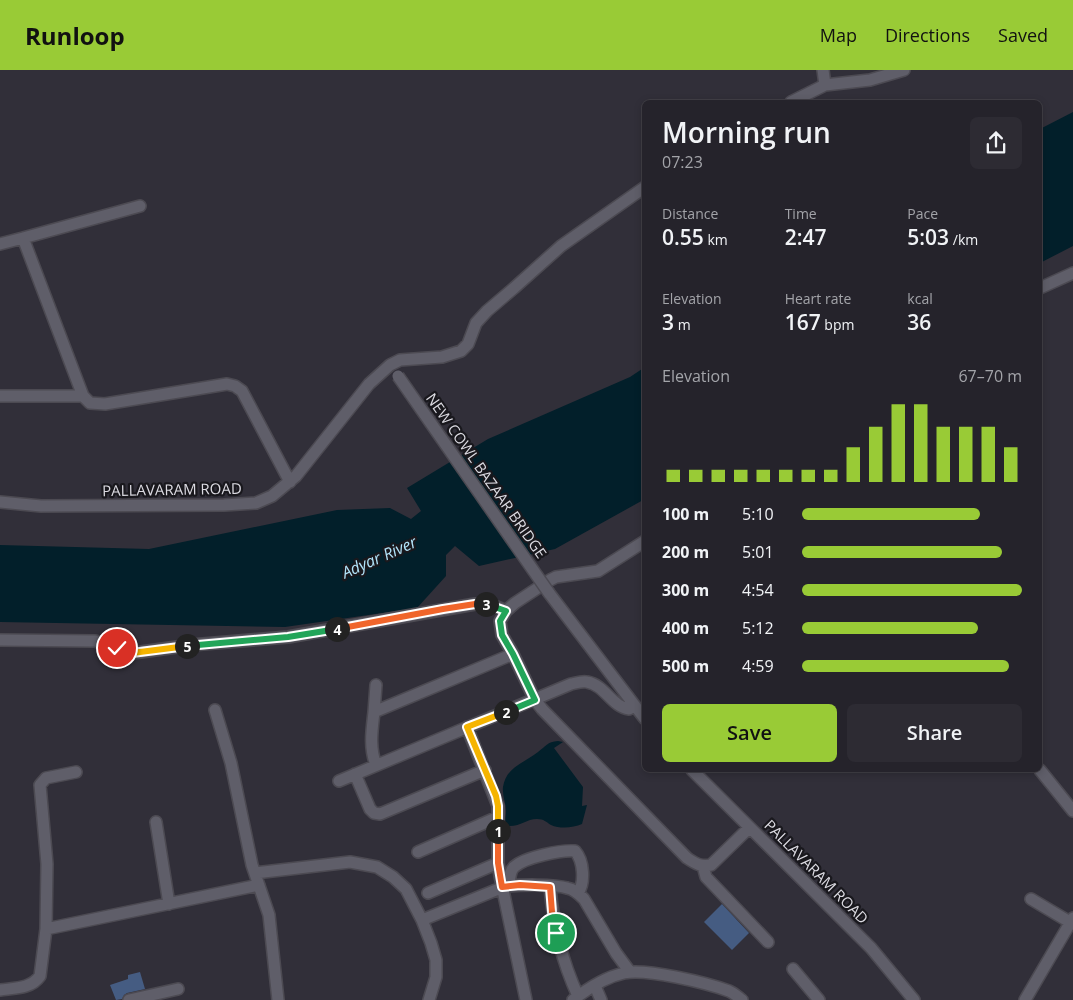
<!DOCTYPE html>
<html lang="en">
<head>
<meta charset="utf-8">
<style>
  :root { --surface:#25232b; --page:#2d2b33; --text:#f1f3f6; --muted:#a3a4a9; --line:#424047; --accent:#99cb36 }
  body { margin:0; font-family:"Open Sans",sans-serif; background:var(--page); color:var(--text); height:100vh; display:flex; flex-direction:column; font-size:19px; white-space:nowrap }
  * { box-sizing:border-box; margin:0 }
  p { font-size:16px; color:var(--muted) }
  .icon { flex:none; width:28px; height:28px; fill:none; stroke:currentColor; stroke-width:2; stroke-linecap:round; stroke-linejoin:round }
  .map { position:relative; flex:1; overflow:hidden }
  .details { position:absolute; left:642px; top:30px; width:400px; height:672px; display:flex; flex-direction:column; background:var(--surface); border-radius:8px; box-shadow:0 2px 8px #0003,0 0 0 1px var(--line) }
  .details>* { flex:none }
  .pin { position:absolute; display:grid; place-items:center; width:42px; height:42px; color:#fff; margin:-21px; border:2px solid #fff; border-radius:50%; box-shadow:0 1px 5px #0007 }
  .km { position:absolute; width:25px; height:25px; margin:-12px; border-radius:50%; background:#222; color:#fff; font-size:14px; line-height:25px; text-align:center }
  .round { display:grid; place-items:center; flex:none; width:52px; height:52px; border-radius:8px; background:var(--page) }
  .summary { display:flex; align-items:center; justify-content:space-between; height:85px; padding:0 20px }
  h1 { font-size:28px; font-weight:600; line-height:38px }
  .metrics { display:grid; grid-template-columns:repeat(3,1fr); gap:8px; height:85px; padding:5px 20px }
  .metrics div { display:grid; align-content:center }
  .metrics b { font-size:21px; font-weight:600 }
  .metrics small { font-size:14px; font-weight:400 }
  .metrics p { font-size:14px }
  .chart { height:140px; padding:10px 20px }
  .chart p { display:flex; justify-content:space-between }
  .chart svg { width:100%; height:90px; margin-top:5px; stroke:var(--accent); stroke-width:6 }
  .action { display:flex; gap:10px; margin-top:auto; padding:10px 20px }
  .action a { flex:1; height:58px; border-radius:8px; background:var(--accent); color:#111; font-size:20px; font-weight:600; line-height:58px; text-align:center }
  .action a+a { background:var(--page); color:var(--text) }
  ul { padding:0 20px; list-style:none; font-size:16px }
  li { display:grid; grid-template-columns:80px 60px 1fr; align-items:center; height:38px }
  li i { height:12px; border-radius:6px; background:var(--accent) }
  header { display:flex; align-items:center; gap:30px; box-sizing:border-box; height:70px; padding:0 25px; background:var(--accent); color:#111 }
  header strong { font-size:24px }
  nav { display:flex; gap:28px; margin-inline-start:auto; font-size:18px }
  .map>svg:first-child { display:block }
</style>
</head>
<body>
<header>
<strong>Runloop</strong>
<nav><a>Map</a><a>Directions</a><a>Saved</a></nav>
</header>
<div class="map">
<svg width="1073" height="930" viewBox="0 0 1073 930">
  <rect width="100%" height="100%" fill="#312f39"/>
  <!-- water -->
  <path fill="#021f2a" d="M1073,42V176L1040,193V59Z
    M645,297V429L555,479L479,496L455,476L446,485V506L417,538L285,557L0,552V475L149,479L337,440L390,438L411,449L421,441L407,418L488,369L630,307Z
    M558,671L563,672L554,678L583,717L582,736L587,735L582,754C573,758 560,759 551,755C546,752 544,749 537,749C526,749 521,757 507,756C504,751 506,747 506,741C506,733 502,725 503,717C506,697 524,693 538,682C546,676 547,672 558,671Z"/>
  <!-- building -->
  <path fill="#455c82" d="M722,834L749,863L732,880L704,852Z
    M140,902L145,919L127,923L124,925L122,929L116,930L110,915L128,909V905Z"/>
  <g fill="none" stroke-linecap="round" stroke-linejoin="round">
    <!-- minor casing -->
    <g stroke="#4c4a52" stroke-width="14">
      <path id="minor" d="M823,0L825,15
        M791,32L825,15L870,10L904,0
        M23,168L140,136
        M0,174L23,168L83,326L90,333L105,334L227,314L235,316L242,321L290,412
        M1040,218L1073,203
        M0,326H83
        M0,432L41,436L224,435L256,433L272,426L296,406L369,314L390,295L400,290L442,287L461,281L468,274L476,253L487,241L514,218L561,176L645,117
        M645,471L598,501L556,507L550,510L515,533L506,541L500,551L502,565L513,584L535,630L542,639L687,788C696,794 701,797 711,795L749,758
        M549,523L645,649
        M0,570L95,571L132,583L141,582L191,575L288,567L475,534H490L506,541
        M376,615L374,642L513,584
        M215,640L231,693L252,795L269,845L278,930
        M374,642C372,660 369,677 376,695
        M467,657L498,736V793L500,806L526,930
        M692,700L871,878L914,930
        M1040,700L1073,741
        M355,704L370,739L374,743L380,744L485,700
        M339,711L571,614C576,613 582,611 587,612C605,615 612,637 629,639L634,636
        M156,752L169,834
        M418,782L498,747
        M703,796L706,807L768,872
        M255,803L350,792L377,797L393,807L406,819L422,850L431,873L436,890V907L429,930
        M509,816C510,809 509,802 514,797C525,787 561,780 575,781C584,791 585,813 578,823
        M550,817C553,855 562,891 578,926
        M428,823L498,793
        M1031,829L1073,854
        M422,850L506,816C520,815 554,814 567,818C574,819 579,824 584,829L616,883L630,902
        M46,859L47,794L40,715L46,708L76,702
        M793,899L819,930
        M595,916L601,930
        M0,920C14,918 31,919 40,906L46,859L259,815
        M129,930L178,919
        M573,930C587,919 606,907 624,903C646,898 707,913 729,921C734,923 738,927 742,930
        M1025,930L1073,848"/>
    </g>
    <!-- minor -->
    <use href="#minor" stroke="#5f5e69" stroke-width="11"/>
    <!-- minor-bridge casing -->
    <g stroke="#4c4a52" stroke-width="14" stroke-linecap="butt">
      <path id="minor-bridge" d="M398,306L549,523"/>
    </g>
    <!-- minor-bridge -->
    <use href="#minor-bridge" stroke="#5f5e69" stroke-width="11"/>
  </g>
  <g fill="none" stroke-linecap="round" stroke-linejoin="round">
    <!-- split-1 casing -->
    <g stroke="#fff" stroke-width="10">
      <path id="split-1" d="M498,761V793L502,817L520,815L550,817L552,842L556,863"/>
    </g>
    <!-- split-2 casing -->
    <g stroke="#fff" stroke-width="10">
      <path id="split-2" d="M498,761V736L496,726L467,657L506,642"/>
    </g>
    <!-- split-3 casing -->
    <g stroke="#fff" stroke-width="10">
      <path id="split-3" d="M486,534L506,541L500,551L502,565L513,584L535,630L506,642"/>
    </g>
    <!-- split-4 casing -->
    <g stroke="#fff" stroke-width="10">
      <path id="split-4" d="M337,559L443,539L475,534H486"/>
    </g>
    <!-- split-5 casing -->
    <g stroke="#fff" stroke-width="10">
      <path id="split-5" d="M187,576L288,567L337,559"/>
    </g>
    <!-- split-6 casing -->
    <g stroke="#fff" stroke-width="10">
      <path id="split-6" d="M117,578L132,583L187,576"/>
    </g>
    <!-- split-1 -->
    <use href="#split-1" stroke="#f0652b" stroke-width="6"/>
    <!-- split-2 -->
    <use href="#split-2" stroke="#f5b400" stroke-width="6"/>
    <!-- split-3 -->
    <use href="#split-3" stroke="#22a559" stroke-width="6"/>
    <!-- split-4 -->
    <use href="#split-4" stroke="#f0652b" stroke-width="6"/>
    <!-- split-5 -->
    <use href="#split-5" stroke="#22a559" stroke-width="6"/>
    <!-- split-6 -->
    <use href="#split-6" stroke="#f5b400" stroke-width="6"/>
  </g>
  <g text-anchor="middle" stroke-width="4.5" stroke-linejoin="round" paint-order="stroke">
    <!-- street labels -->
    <g font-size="15" fill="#dcdbe2" stroke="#19181d">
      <text transform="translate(486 406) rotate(55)" y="5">NEW COWL BAZAAR BRIDGE</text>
      <text transform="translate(172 420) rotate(-1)" y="5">PALLAVARAM ROAD</text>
      <text transform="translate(816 802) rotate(45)" y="5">PALLAVARAM ROAD</text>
    </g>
    <!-- water labels -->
    <g font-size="16" font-style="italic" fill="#b2e3f9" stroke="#19181d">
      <text transform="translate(379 487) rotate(-24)" y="6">Adyar River</text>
    </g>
  </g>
</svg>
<div class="pin" style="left:556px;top:863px;background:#1e9e55"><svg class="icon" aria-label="arrive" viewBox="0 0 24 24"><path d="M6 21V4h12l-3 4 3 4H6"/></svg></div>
<div class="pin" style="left:117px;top:578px;background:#d93025"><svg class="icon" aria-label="check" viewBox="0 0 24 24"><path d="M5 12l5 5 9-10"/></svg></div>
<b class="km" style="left:498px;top:761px">1</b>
<b class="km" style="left:506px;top:642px">2</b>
<b class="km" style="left:486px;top:534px">3</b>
<b class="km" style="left:337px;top:559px">4</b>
<b class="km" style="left:187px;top:576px">5</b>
<section class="details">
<div class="summary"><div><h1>Morning run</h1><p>07:23</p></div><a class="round"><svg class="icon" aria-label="share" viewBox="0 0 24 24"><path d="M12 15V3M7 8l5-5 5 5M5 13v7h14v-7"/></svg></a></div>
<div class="metrics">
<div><p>Distance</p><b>0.55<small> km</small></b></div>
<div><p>Time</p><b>2:47</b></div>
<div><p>Pace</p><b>5:03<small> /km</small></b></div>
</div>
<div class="metrics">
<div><p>Elevation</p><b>3<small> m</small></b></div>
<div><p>Heart rate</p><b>167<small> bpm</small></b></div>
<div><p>kcal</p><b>36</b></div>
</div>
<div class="chart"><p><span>Elevation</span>67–70 m</p>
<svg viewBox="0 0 160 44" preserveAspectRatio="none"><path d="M5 44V38M15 44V38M25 44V38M35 44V38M45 44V38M55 44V38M65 44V38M75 44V38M85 44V27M95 44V17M105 44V6M115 44V6M125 44V17M135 44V17M145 44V17M155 44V27"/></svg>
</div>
<ul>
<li><b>100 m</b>5:10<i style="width:81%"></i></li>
<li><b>200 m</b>5:01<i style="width:91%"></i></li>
<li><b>300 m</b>4:54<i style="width:100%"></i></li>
<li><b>400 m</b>5:12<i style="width:80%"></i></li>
<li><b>500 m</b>4:59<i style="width:94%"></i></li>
</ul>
<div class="action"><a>Save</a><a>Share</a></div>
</section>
</div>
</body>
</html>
